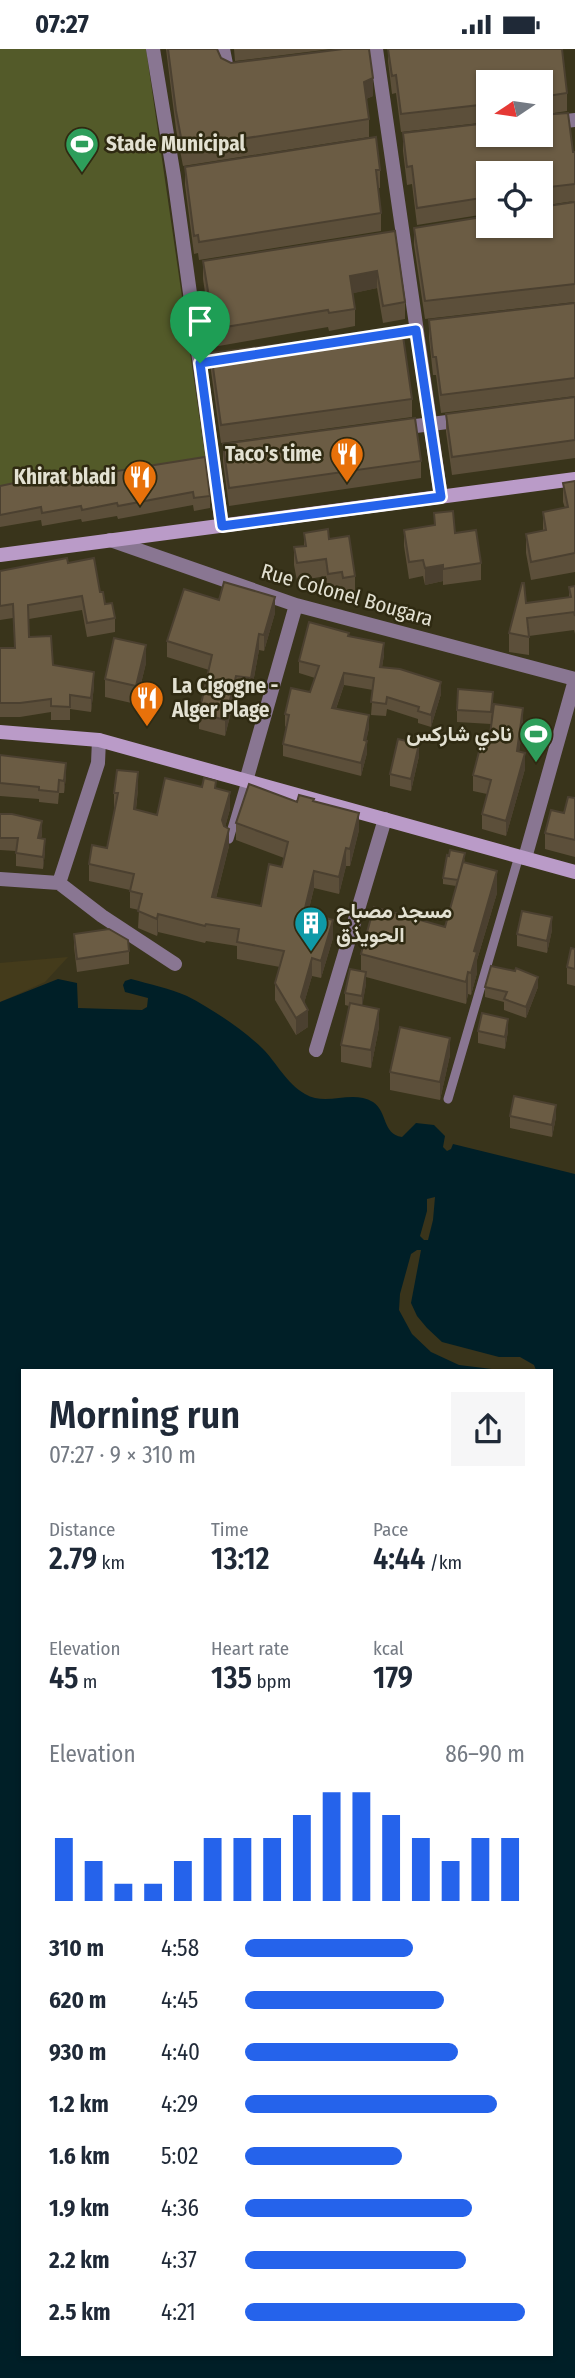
<!DOCTYPE html>
<html lang="en">
<head>
<meta charset="utf-8">
<style>
  :root { --surface:#fff; --page:#f6f6f7; --text:#1f2937; --muted:#747a83; --accent:#2563eb }
  body { margin:0; font-family:"Fira Sans Condensed",Vazirmatn,sans-serif; background:var(--page); color:var(--text); height:100vh; display:flex; flex-direction:column; font-size:26px; white-space:nowrap }
  * { box-sizing:border-box; margin:0 }
  p { font-size:23px; color:var(--muted) }
  .icon { flex:none; width:38px; height:38px; fill:none; stroke:currentColor; stroke-width:2; stroke-linecap:round; stroke-linejoin:round }
  .map { position:relative; flex:1; overflow:hidden }
  .side { position:absolute; left:21px; top:1320px; width:532px; height:987px; display:flex; flex-direction:column; background:var(--surface); border-radius:0px; box-shadow:0 2px 5px #0004 }
  .side>* { flex:none }
  .needle { width:46px; rotate:257deg }
  .buttons { position:absolute; left:476px; top:21px; display:grid; gap:14px }
  .buttons a { display:grid; place-items:center; width:77px; height:77px; border-radius:0px; background:var(--surface); box-shadow:0 2px 5px #0004; font-size:35px }
  .pin { position:absolute; display:grid; place-items:center; width:60px; height:60px; color:#fff; margin:-72px -30px; border-radius:50% 50% 50% 0; rotate:-45deg; box-shadow:0 0 7px #0007 }
  .pin .icon { rotate:45deg }
  .round { display:grid; place-items:center; flex:none; width:74px; height:74px; border-radius:0px; background:var(--page) }
  .headline { display:flex; align-items:center; justify-content:space-between; height:119px; padding:0 28px }
  h1 { font-size:38px; font-weight:600; line-height:52px }
  .figures { display:grid; grid-template-columns:repeat(3,1fr); gap:10px; height:119px; padding:7px 28px }
  .figures div { display:grid; align-content:center }
  .figures b { font-size:30px; font-weight:600 }
  .figures small { font-size:19px; font-weight:400 }
  .figures p { font-size:19px }
  .chart { height:196px; padding:14px 28px }
  .chart p { display:flex; justify-content:space-between }
  .chart svg { width:100%; height:126px; margin-top:7px; stroke:var(--accent); stroke-width:6 }
  ul { padding:0 28px; list-style:none; font-size:23px }
  li { display:grid; grid-template-columns:112px 84px 1fr; align-items:center; height:52px }
  li i { height:18px; border-radius:9px; background:var(--accent) }
  .status { display:flex; justify-content:space-between; align-items:center; height:49px; padding:0 35px; background:var(--surface); direction:ltr }
  .status svg { height:19px; fill:currentColor }
  .map>svg:first-child { display:block }
</style>
</head>
<body>
<div class="status"><b>07:27</b><svg viewBox="0 0 49 12"><path d="M0 12V9h3v3zM5 12V6h3v6zM10 12V3h3v9zM15 12V0h3v12zM26 1h20v11H26zM47 4h2v5h-2z"/></svg></div>
<div class="map">
<svg width="575" height="2329" viewBox="0 0 575 2329">
  <rect width="100%" height="100%" fill="#39341b"/>
  <!-- green -->
  <path fill="#535a29" d="M0,0H146L207,420L0,446Z"/>
  <!-- sand -->
  <path fill="#443b1b" d="M68,908L45,933L0,953V914Z"/>
  <!-- water -->
  <path fill="#001f27" fill-rule="evenodd" d="M58,930L77,934L78,959L142,961L147,958L148,949L125,943L123,936L125,932L131,930C149,935 169,939 187,947C212,960 241,979 262,999C277,1014 286,1034 305,1045C327,1058 351,1040 373,1053C388,1063 382,1085 402,1088L416,1074L434,1076L445,1087L443,1098L447,1102L451,1100L453,1095L575,1125V2329H0V953ZM23,1321H551V2305H23Z"/>
  <!-- pier -->
  <path fill="#39341b" d="M435,1148L433,1171L428,1191H424L420,1187L427,1162V1150Z
    M417,1201H421L411,1254L417,1267L427,1279L442,1293L499,1308H520L534,1316L536,1321H500L459,1316L431,1303L412,1285L399,1261L400,1245L411,1205Z"/>
  <g fill="none" stroke-linecap="round" stroke-linejoin="round">
    <!-- lane -->
    <path stroke="#897692" stroke-width="9" d="M229,790L246,732
      M448,1050L519,807"/>
    <!-- street -->
    <path stroke="#897692" stroke-width="14" d="M153,0L174,128L222,477
      M223,0L227,20L235,21
      M376,0L441,448
      M541,75L575,71
      M400,379L463,371
      M110,491L296,556L575,630
      M246,732L296,556
      M525,809L575,631
      M0,830L59,834L102,867L175,915
      M59,834L98,714L99,691
      M316,1001L385,770"/>
    <!-- secondary -->
    <path stroke="#ba9bc8" stroke-width="14" d="M0,506L575,430
      M0,683L99,691L575,823"/>
  </g>
  <!-- wall -->
  <path fill="#5c4f3a" d="M166,0H217L221,9L231,14L373,47L366,50L369,70V88L183,117L176,80Z
    M234,0H331L235,12Z
    M388,0H562L567,44V62L541,66V33H488V73L401,83L396,44L392,45L388,12Z
    M403,84L575,103V253L425,270L414,196V179L542,159L574,152L541,157V124H488V166L486,165L417,176L412,135L407,136L403,102Z
    M185,118L380,121V139H378L381,164V182L199,211L198,204L194,205L185,136Z
    M395,182L405,253V270L383,274L377,239L353,244L355,260V277L329,282L328,278L213,298L203,230V212Z
    M575,254V347L441,364L436,326H433L429,289V271Z
    M211,304L412,350V368L221,394L211,322Z
    M575,348V409L452,426L446,383V365Z
    M223,395L421,412V429L229,457L223,413Z
    M111,423L210,447V459L194,462L193,456L118,470L117,467L82,473L81,470L42,477L41,471L0,478V437L38,431Z
    M575,432V523L531,531L526,504V485L543,482V463L565,459L563,453V434Z
    M434,464L455,484L481,514V531L443,536V532L425,536L423,527L409,530L404,497V481L434,476Z
    M304,484L329,490L355,527V544L343,546L342,541L328,543L326,527L297,532L294,516V498L304,497Z
    M68,514L100,543L105,555L115,569V583L87,588L82,561L29,570V588L53,616L94,637L91,663L70,660V671H51V663L20,668H0V599H15L13,569L0,571V522Z
    M575,537V585L574,581L529,587V606L509,603V584L526,554L569,549V538Z
    M219,551L275,564L264,602L259,601L251,645L236,643L225,687L199,680V664L209,621L167,608V592Z
    M349,588L384,606L382,618L441,645L431,678L418,674V670L387,660L386,667L371,666L373,641L344,636L336,660L369,679L366,691L367,704L361,727L283,707V695L286,678L285,677V665L310,643L315,629L299,624V612Z
    M146,614L136,655L105,648V630Z
    M493,655L491,674L523,675L519,703L525,720L506,787L482,780V765L487,745L473,742V726L489,693L491,675L457,673V661Z
    M0,706L66,727L64,744H59L58,755L39,753V750L0,747Z
    M419,707L411,742L390,737V725Z
    M202,738L216,740L230,760L225,778L229,797L216,849L261,857L282,818L284,809L236,791V774L297,753L314,752L359,781L350,817H346L339,845L314,839L308,864L333,889L321,929L312,927L304,954L308,978L296,986L275,951V934L280,918L237,910V897L206,892L205,894L158,883L157,887L138,879L139,861L130,859V841L89,832V815L107,799L115,761H114V744L138,740L136,761L157,766Z
    M575,749V808L545,800V784L564,764Z
    M0,765L42,785L41,790L45,803L43,820L16,817V802L0,801Z
    M465,810L464,813L497,844L477,911V924L471,946L468,945L466,955L366,928V935L362,956L379,978L371,1019L341,1013V996L349,957L345,956V944L361,922V905L445,878L456,837L443,835V829Z
    M552,881L547,904L517,897V885Z
    M74,885L129,902V915L77,923L74,898Z
    M575,900V937L567,935V918Z
    M485,938H538L526,969L504,961V953L485,948Z
    M478,982H508L505,1000L478,994Z
    M450,1006L440,1051L390,1041V1023Z
    M510,1067L556,1068L552,1088L510,1079Z"/>
  <!-- shaded-wall -->
  <path fill="#4b4030" d="M373,29V47L364,51V33Z
    M377,222V239L350,245V227Z
    M443,516V532L425,536V519Z
    M275,548V564L264,602V586Z
    M259,585V601L251,645V629Z
    M384,594V606L380,630V618Z
    M146,596V614L136,655V637Z
    M94,623V637L91,663V649Z
    M344,624V636L332,671V659Z
    M236,627V643L225,687V671Z
    M441,633V645L431,678V666Z
    M523,659V675L517,718V702Z
    M369,666V679L364,703V691Z
    M367,692V704L361,727V714Z
    M419,695V707L411,742V730Z
    M525,704V720L506,787V772Z
    M66,714V727L64,744V732Z
    M138,723V740L134,777V760Z
    M230,743V760L222,789V771Z
    M359,764V781L350,817V800Z
    M42,772V785L38,802V789Z
    M229,780V797L212,865V848Z
    M45,790V803L43,820V808Z
    M346,799V817L339,845V828Z
    M314,822V839L304,880V863Z
    M497,822V844L477,911V924L471,946V924L474,902Z
    M158,865V883L157,887V870Z
    M552,868V881L547,904V892Z
    M333,871V889L321,929V912Z
    M312,909V927L301,965V948Z
    M366,923V935L362,959V947Z
    M468,923V945L466,955V933Z
    M538,928V938L526,969V958Z
    M379,960V978L371,1019V1001Z
    M308,961V978L296,986V969Z
    M508,970V982L505,1000V988Z
    M450,989V1006L440,1051V1033Z
    M556,1056V1068L552,1088V1076Z"/>
  <!-- building -->
  <path fill="#6b5c44" stroke="#4b4030" stroke-width="2" d="M168,0H217L221,9L231,14L343,0H369L373,29L364,33L369,70L183,99L176,62Z
    M388,0H562L567,44L541,48V33H488V55L401,65L396,26L392,27Z
    M568,64L573,103H575V135L541,139V124H488V148L417,159L412,117L407,118L403,84L488,74V86H541V66Z
    M376,88L380,121H376L381,164L199,193L198,186L194,187L185,118Z
    M575,153V235L425,252L414,179L488,167V177H541V158Z
    M395,182L405,253L383,257L377,222L350,227L355,260L329,264L328,261L213,280L207,248H209L203,212Z
    M575,254V329L441,346L436,308H433L429,271Z
    M402,280L412,350L221,376L211,304Z
    M575,348V391L452,408L446,365Z
    M415,369L421,412L229,439L223,395Z
    M205,408L210,447L194,449L193,443L118,457L117,454L82,461L81,457L42,464L41,458L0,466V437L38,429V431L74,425V427L110,421L111,423Z
    M575,432V504L531,513L526,485L546,481L543,463L568,458L563,434Z
    M453,462L455,484L476,481L481,514L443,520V516L425,519L423,511L409,513L404,481L435,476L434,464Z
    M328,480L329,490L349,487L355,527L343,529L342,523L328,525L326,510L297,514L294,498L306,497L304,484Z
    M67,509L68,514L94,509L100,543H103L105,555L112,554L115,569L87,574L82,547L28,556L29,588L51,587L53,616L94,623L91,649L70,646V658L51,657V650L20,654H0V599H15L13,555L0,557V522Z
    M224,533L275,548L264,586L259,585L251,629L236,627L225,671L199,664L212,606L167,592L184,540L219,551Z
    M522,534H524L526,554L571,548L569,538L575,537V567L574,563L527,569L529,588L509,584Z
    M309,573L349,584L348,587L384,594L380,618L400,620L441,633L431,666L418,662L419,658L387,648L386,655L371,653L374,629L344,624L332,659L369,666L364,691L367,692L361,714L283,695L289,666L285,665L291,639L310,643L319,617L299,612Z
    M114,589L146,596L136,637L105,630Z
    M458,640L493,643L491,663L457,661Z
    M494,655L523,659L517,702L525,704L506,772L482,765L491,731L473,726L482,691L489,693Z
    M398,690L419,695L411,730L390,725Z
    M0,706L66,714L64,732L59,731L58,743L39,741V738L0,734Z
    M117,721L138,723L134,760L157,766L165,729L202,738L204,729L216,732L215,739L230,743L222,771L224,777L229,780L212,848L261,857L269,815L282,818L288,793L236,774L249,735L297,753L299,746L314,750L313,752L359,764L350,800L346,799L339,828L314,822L304,863L333,871L321,912L312,909L301,948L308,961L296,969L275,934L284,902L237,893L239,880L206,875L205,877L158,865L157,870L138,862L142,845L130,842L134,825L89,815L92,796L107,799L118,744H114Z
    M568,748L575,749V791L545,784L551,761L564,764Z
    M0,765H12L42,772L38,789L45,790L43,808L16,804L18,789H0Z
    M450,801L465,804L458,831L443,829L447,806L449,807Z
    M463,813L497,822L474,902L477,903L471,924L468,923L466,933L361,905L374,858L445,878Z
    M522,862L552,868L547,892L517,885Z
    M109,880L128,891L129,902L77,910L74,885Z
    M571,899L575,900V920L567,918Z
    M491,917L515,922L516,919L538,928L526,958L504,950L507,943L485,938Z
    M350,920L366,923L362,947L345,944Z
    M350,954L379,960L371,1001L341,996Z
    M482,964L508,970L505,988L478,982Z
    M400,978L450,989L440,1033L390,1023Z
    M514,1047L556,1056L552,1076L510,1067Z"/>
  <g fill="none" stroke-linecap="round" stroke-linejoin="round">
    <!-- route casing -->
    <g stroke="#fff" stroke-width="14">
      <path id="route" d="M416,281L441,448L222,477L200,314Z"/>
    </g>
    <!-- route -->
    <use href="#route" stroke="#2563eb" stroke-width="9"/>
  </g>
  <!-- icons -->
  <defs>
    <g id="stadium-pin" transform="scale(1.75)"><path d="M0 17L-7.5 6A9.5 9.5 0 1 1 7.5 6Z" fill="#2e9e5b" stroke="#2f2a12"/><path d="M0-5a6.5 5 0 1 0 0 10a6.5 5 0 1 0 0-10ZM-3.5-1.8h7v3.6h-7Z" fill="#fff"/></g>
    <g id="restaurant-pin" transform="scale(1.75)"><path d="M0 17L-7.5 6A9.5 9.5 0 1 1 7.5 6Z" fill="#e8710a" stroke="#2f2a12"/><path d="M-5-6h1v4h1v-4h1v4h1v-4h1v5L-1.5 .5V6h-2V.5L-5-1ZM5-6V6H3V1.5H1.5Q1.5-4 5-6Z" fill="#fff"/></g>
    <g id="building-pin" transform="scale(1.75)"><path d="M0 17L-7.5 6A9.5 9.5 0 1 1 7.5 6Z" fill="#0f9aa8" stroke="#2f2a12"/><path d="M-4-6H4V6H1V3H-1V6H-4ZM-2.5-4.3h1.7v1.8h-1.7ZM.8-4.3h1.7v1.8H.8ZM-2.5-1h1.7V.8h-1.7ZM.8-1h1.7V.8H.8Z" fill="#fff"/></g>
  </defs>
  <g fill-rule="evenodd">
    <use href="#stadium-pin" x="82" y="95"/>
    <use href="#restaurant-pin" x="347" y="405"/>
    <use href="#restaurant-pin" x="140" y="428"/>
    <use href="#restaurant-pin" x="147" y="649"/>
    <use href="#stadium-pin" x="536" y="685"/>
    <use href="#building-pin" x="311" y="874"/>
  </g>
  <g text-anchor="middle" stroke-width="5" stroke-linejoin="round" paint-order="stroke">
    <!-- poi labels -->
    <g font-size="21" font-weight="bold" fill="#e3e1d2" stroke="#2f2a12" text-anchor="start">
      <text x="106" y="102">Stade Municipal</text>
      <text x="322" y="412" text-anchor="end">Taco's time</text>
      <text x="116" y="435" text-anchor="end">Khirat bladi</text>
      <text x="172" y="644">La Cigogne -<tspan x="172" dy="24">Alger Plage</tspan></text>
      <text x="512" y="692" text-anchor="end">نادي شاركس</text>
      <text x="336" y="869">مسجد مصباح<tspan x="336" dy="24">الحويذق</tspan></text>
    </g>
    <!-- street labels -->
    <g font-size="21" fill="#e3e1d2" stroke="#2f2a12">
      <text transform="translate(347 546) rotate(16)" y="7">Rue Colonel Bougara</text>
    </g>
  </g>
</svg>
<div class="buttons">
<a><svg class="needle" viewBox="-14 -14 28 28"><path d="M0-13l5 13h-10z" fill="#e53935"/><path d="M0 13l5-13h-10z" fill="#747a83"/></svg></a>
<a><svg class="icon" aria-label="locate" viewBox="0 0 24 24"><circle cx="12" cy="12" r="6"/><path d="M12 2v4M12 18v4M2 12h4M18 12h4"/></svg></a>
</div>
<div class="pin" style="left:200px;top:314px;background:#1e9e55"><svg class="icon" aria-label="arrive" viewBox="0 0 24 24"><path d="M6 21V4h12l-3 4 3 4H6"/></svg></div>
<section class="side">
<div class="headline"><div><h1>Morning run</h1><p>07:27 · 9 × 310 m</p></div><a class="round"><svg class="icon" aria-label="share" viewBox="0 0 24 24"><path d="M12 15V3M7 8l5-5 5 5M5 13v7h14v-7"/></svg></a></div>
<div class="figures">
<div><p>Distance</p><b>2.79<small> km</small></b></div>
<div><p>Time</p><b>13:12</b></div>
<div><p>Pace</p><b>4:44<small> /km</small></b></div>
</div>
<div class="figures">
<div><p>Elevation</p><b>45<small> m</small></b></div>
<div><p>Heart rate</p><b>135<small> bpm</small></b></div>
<div><p>kcal</p><b>179</b></div>
</div>
<div class="chart"><p><span>Elevation</span>86–90 m</p>
<svg viewBox="0 0 160 44" preserveAspectRatio="none"><path d="M5 44V22M15 44V30M25 44V38M35 44V38M45 44V30M55 44V22M65 44V22M75 44V22M85 44V14M95 44V6M105 44V6M115 44V14M125 44V22M135 44V30M145 44V22M155 44V22"/></svg>
</div>
<ul>
<li><b>310 m</b>4:58<i style="width:60%"></i></li>
<li><b>620 m</b>4:45<i style="width:71%"></i></li>
<li><b>930 m</b>4:40<i style="width:76%"></i></li>
<li><b>1.2 km</b>4:29<i style="width:90%"></i></li>
<li><b>1.6 km</b>5:02<i style="width:56%"></i></li>
<li><b>1.9 km</b>4:36<i style="width:81%"></i></li>
<li><b>2.2 km</b>4:37<i style="width:79%"></i></li>
<li><b>2.5 km</b>4:21<i style="width:100%"></i></li>
</ul>
</section>
</div>
</body>
</html>
